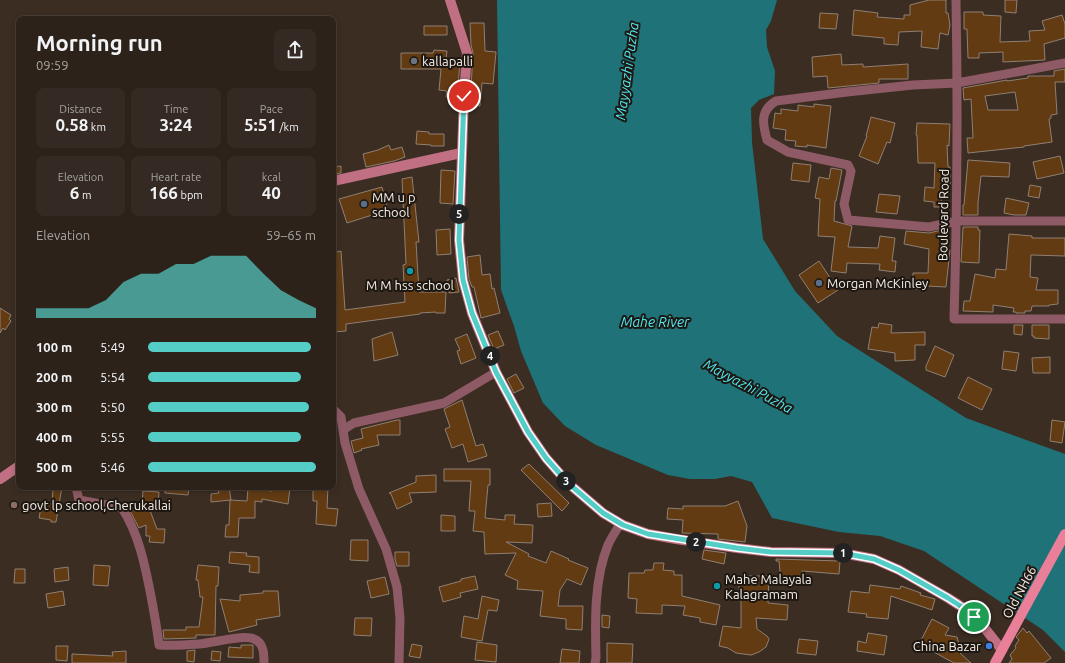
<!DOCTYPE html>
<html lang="en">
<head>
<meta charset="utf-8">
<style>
  :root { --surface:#2c221a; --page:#342a23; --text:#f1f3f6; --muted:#a6a4a2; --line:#483f39; --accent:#54cdc7 }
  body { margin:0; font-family:Ubuntu,sans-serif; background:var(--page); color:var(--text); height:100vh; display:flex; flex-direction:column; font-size:15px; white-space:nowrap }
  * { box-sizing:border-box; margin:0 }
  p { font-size:13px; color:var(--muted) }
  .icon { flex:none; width:22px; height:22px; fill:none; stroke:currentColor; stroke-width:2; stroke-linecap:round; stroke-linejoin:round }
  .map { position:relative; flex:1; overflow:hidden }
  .panel { position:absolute; left:16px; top:16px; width:320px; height:474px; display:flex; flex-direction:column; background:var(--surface); border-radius:8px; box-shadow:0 2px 6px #0003,0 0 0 1px var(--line) }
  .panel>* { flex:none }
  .pin { position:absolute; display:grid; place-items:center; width:34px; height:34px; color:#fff; margin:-17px; border:2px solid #fff; border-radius:50%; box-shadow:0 1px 4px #0007 }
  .km { position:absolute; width:20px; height:20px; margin:-10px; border-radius:50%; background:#222; color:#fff; font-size:11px; line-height:20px; text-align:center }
  .round { display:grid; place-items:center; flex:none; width:42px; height:42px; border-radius:8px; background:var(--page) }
  .summary { display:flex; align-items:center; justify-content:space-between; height:68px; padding:0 20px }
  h1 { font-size:22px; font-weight:600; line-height:30px }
  .figures { display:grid; grid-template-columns:repeat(3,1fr); gap:6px; height:68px; padding:4px 20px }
  .figures div { display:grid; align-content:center; border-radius:8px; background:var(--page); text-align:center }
  .figures b { font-size:17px; font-weight:600 }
  .figures small { font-size:11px; font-weight:400 }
  .figures p { font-size:11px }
  .chart { height:112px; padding:8px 20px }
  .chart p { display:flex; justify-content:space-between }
  .chart svg { width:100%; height:72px; margin-top:4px; fill:var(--accent); opacity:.7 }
  ul { padding:0 20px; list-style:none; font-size:13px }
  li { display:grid; grid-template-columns:64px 48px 1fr; align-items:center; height:30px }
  li i { height:10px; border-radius:5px; background:var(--accent) }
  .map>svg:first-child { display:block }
</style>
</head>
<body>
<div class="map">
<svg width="1065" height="663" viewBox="0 0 1065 663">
  <rect width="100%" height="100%" fill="#3b2d22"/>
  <!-- water -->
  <path fill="#1f7378" d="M497,0H777L771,21L766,30L767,47L775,71L774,94L759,100L751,108L752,142L763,239L795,291L837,336L966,418L1065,454V652L1043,630L924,551L880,536L839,532L772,518L752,482L731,476L715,479H690L668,475L596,445L565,426L543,403L521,351L514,326L501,290Z"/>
  <!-- building -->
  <path fill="#623b13" stroke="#907f72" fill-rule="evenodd" d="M929,0H946V13H948L950,25L948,35L940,33L938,49L921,47L922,31L899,32L898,45L884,44V38L852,35L854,10L878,13L877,17L904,19V15H910V5Z
    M1005,0H1017L1016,13L1005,12Z
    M964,12H983V15L1001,16L1000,42L1030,41L1029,31L1045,30L1042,21L1062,15L1065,24V38L1044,44L1045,60L1003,62V52L979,53V58H968L967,29H964Z
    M820,13L838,14L836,29L819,28Z
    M470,23H484L485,51L496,52L493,84L482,83L480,106L470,105L473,53L471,45Z
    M424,26H447V35H424Z
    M434,50L447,51L446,60L460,62L457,98L446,97L447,91L439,90L441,69H401V53H433Z
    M841,54L842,65L863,64V67L908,64V79H879V83L828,88L827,76L813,77L812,57Z
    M1065,69V82H1055L1057,114L1051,115V118L1049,119L1052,142L1024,146V147L968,153L967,138H973L971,99L964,100L963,88L1007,80V81L1028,78V76H1054V71ZM1015,92L1018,110H988L985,96Z
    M814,104L831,106L826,148L807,145V147L795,146L796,141L785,140L786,130L773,128L775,113L781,114V109L798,111V105L814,107Z
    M871,117L895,123L890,143L887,142L878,164L859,156L867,136H866Z
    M917,123L950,124L949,146L947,145L948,167H950V184L942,183L941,207H934V202L924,201L925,187L934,188L935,163H918L917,135H916Z
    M417,131L429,132V134H444V146H431V145L416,144Z
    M389,145L391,150L402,147L405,157L394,161L366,167L363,154L378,150Z
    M1060,156L1064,173L1037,179L1033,162Z
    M968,160L1010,163L1009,177L981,176L978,203V215H963V205H964Z
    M793,163L811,165L809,182L791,180Z
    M341,166V173L333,174V167Z
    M831,168L842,170L836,201H835L834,221L852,226L848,247L878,248L880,236L895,238L892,261H896L895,272L879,270L880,264L847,263L846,273L831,271L835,237L818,236L820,199L815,198L819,177L829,179Z
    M441,170L455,171L453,204L440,203Z
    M412,177L419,242H416L419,292H446L445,313H436V312L420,313V314L346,324V331L333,332V253L341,251L345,310L405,302L403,265L406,264L402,179Z
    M1030,185L1041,187L1039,198L1028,196Z
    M382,187L388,210L347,223L339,199Z
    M879,194L900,196L897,214L876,212Z
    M1006,198L1029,203L1026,215H1014L1004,213Z
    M963,227H978V230H980L979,263L961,262Z
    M450,229L451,254L437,255L436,230Z
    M942,230L941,249L950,250L946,287L926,286V290L912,289L913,273H928L929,249L904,244L906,231L929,233Z
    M1009,234L1032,236V238H1065V256L1031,255L1030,277L1038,278L1036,290H1058V304L1049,305V306H1032L1031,311H1025V313H1016V312H1013L1014,308L993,305V312L963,311L964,301H970L975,274L995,278L996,269L1006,270Z
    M480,255L482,275L490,274L492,289L494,288L500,313L481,318L474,287H472L469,279L467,257Z
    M819,261L838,290L818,303L799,275Z
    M456,278L459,292L449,293L447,280Z
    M0,308L11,315L9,319L11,321L5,330L3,328L0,333Z
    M879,323L892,325L891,333L925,332V345H915V360L895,361V353L868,349L872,327L878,328Z
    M1014,325H1023L1022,335L1014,334Z
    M1032,325H1049V339L1034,338V336H1032Z
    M498,331L504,345L494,349L488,335Z
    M392,332L398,355L374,361L372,339Z
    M467,334L476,358L461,364L457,351L460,350L455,339Z
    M935,346L954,355L945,377L926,370V366Z
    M1004,351L1019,353L1016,371L1002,369Z
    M1050,357V373H1033L1032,358Z
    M516,374L524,388L514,393L507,379Z
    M968,377L992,389L982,410L958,398Z
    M462,400L476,446L483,444L487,456L468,462L463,444L452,448L445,429L450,427L444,409Z
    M397,420H400V435H377L379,445L361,449L362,450L354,453L351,441L363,438L361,429Z
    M1052,420L1065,422L1062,443L1050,441Z
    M529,464L569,503L562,511L521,470Z
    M444,469H490V485H488L485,518L505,520V515H515L514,524L533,525L532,543L506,542L529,554L528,556L546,563L551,551L569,559L568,560L588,568L581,585L567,579L560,590L558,606H583L582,630L566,629V619L540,616L543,591L517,589L518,581L505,575L516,553L485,554L484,532L473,531L475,511H469L471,481H444Z
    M436,475V492L409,493L412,502L397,509L391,494L389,493L416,482V476Z
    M53,487H62L56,522H51V520L39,518L42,502L52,504Z
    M165,487H189L188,495L165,493Z
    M217,487H229L231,500L211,502V494L219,493Z
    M248,487H255V489L272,491L273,487L290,488L288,504L262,499V502L255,501V518H239L238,537H225L226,525H229L230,500L247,501Z
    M313,487H328L327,508L338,509L336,526L316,524L317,501H313Z
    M143,491L159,492L158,506L148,505L157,529H165L164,543L149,542L150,536H146V525L139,528L129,509L142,504Z
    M738,501L747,526L745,542L718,539V534L682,533L683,520L667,519L668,508L683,509V506H725Z
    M551,503L552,516L538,517L537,504Z
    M441,515L455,516V531H441Z
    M351,540H368V561L350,560Z
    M704,550L726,553L724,564L702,559Z
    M230,552L247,553L246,556L259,557V573L249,572L250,565L229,563Z
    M395,552H409V566H397L395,559Z
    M776,559L840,561L839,574L802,571V580L781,582L779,561H776Z
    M654,563H664L663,570L674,571V575H682V596L720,605L716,625L700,622V618L683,615L685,606L662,605V614L636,613L637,599L628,598L629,573H644L645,570H653Z
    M94,565L110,566L108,586L93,585Z
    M198,565L219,567L218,586H216L215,635H196V638L164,639L163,630H186V627H199L203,597H200L198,580H196Z
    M68,567L69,580L55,582L54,569Z
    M15,569H25V583H14Z
    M475,576L478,589L460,593L461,597L443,602L439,587L461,581V579Z
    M739,576H769L768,603L788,605L787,620L756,618L757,629L767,636L769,639L766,647L759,652L751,655L736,653L728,648L719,646L723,626L741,628V598L739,597Z
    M385,577L389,594L371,598L367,581Z
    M870,585L900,589L901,586L921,593L920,595L935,599L932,610L891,596L888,619L866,617L867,614L848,612L851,591L869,593Z
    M63,591L65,605L48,608L46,594Z
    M263,591H278L280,616L256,620L257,625L229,632L220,599L240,601V595L263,593Z
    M482,596L499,600L497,611L488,610L482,641L461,637L464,616L478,619Z
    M602,615L610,616L609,628L602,627Z
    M355,618H372L371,636L354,635Z
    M932,619L949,628L945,635L957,637L959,644L964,647L960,653L971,663H954L919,644Z
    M1023,628L1027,633L1029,631L1051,658L1044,663H1009L1012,659L1010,655L1016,648L1015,646L1019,640L1016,637Z
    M868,633L887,636L884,655L857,651L858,641L866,643Z
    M799,639L818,641L816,655L797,653Z
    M477,642L497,645L496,662L475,660Z
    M607,643L633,644L632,663H607Z
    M412,644L422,646L420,658L409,656Z
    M241,645H253V658L228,657L229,647L241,648Z
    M56,646H68L67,661L56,660Z
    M562,649L580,651L579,663H560Z
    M195,650L194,662L187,661V651Z
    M126,651V663H72V654L113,656L112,652Z
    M212,651L221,652L220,661L211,660Z"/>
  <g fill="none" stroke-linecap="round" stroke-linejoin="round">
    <!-- street -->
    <path stroke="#8e5a65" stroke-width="9" d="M956,0C958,106 957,213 954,319H1065
      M1065,63L957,83L913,85L847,92L776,101C759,111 763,125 767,140L788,152L848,165L851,171L844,204L848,220L929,227L957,221H1065
      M333,409L341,417L345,443L359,489L386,549L397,587L400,618L399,663
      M343,430L354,423L444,403L496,372
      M76,487L79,500L122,508C139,534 145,566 151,596C154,612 157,628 159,645C172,646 186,645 199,644C213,643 244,634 254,639C264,643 264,654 264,663
      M595,663L596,658C595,622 594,579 608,545C611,538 616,531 620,524"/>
    <!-- secondary -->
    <path stroke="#c16f83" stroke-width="10" d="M450,0L467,53L464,96L459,240L463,280L472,313L496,372L528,432L546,458L568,483L603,513L623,525L648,534L676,539L737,548L771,552L842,553L874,559L899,570L948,598L962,607L983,626L1002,650
      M333,181L461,153
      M0,479L19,466"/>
    <!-- primary -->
    <path stroke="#e97f99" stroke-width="10" d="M995,663L1065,534"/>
  </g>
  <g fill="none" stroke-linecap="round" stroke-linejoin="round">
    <!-- route casing -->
    <g stroke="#fff" stroke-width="8">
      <path id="route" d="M464,96L459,240L463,280L472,313L496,372L528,432L546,458L568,483L603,513L623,525L648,534L737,548L771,552L842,553L874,559L899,570L948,598L962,607L974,617"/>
    </g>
    <!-- route -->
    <use href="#route" stroke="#54cdc7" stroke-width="5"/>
  </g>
  <!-- markers -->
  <circle fill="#6b7280" stroke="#1d1712" stroke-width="1.5" cx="414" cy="61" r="4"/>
  <g fill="#5c6f8a" stroke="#1d1712" stroke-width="1.5">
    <circle cx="364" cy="204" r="4"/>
    <circle cx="819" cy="283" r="4"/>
  </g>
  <g fill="#0f9aa8" stroke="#1d1712" stroke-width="1.5">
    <circle cx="410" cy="271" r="4"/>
    <circle cx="717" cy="586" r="4"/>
  </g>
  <circle fill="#8d6e63" stroke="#1d1712" stroke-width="1.5" cx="14" cy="505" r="4"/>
  <circle fill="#3f7fe0" stroke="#1d1712" stroke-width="1.5" cx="989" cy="646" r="4"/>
  <g text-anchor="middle" stroke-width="4" stroke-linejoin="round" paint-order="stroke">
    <!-- poi labels -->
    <g font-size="13" fill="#f6ede6" stroke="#1d1712" text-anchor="start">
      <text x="422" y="66">kallapalli</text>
      <text x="372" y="202">MM u p<tspan x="372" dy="15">school</tspan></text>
      <text x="827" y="288">Morgan McKinley</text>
      <text x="410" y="290" text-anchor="middle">M M hss school</text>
      <text x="22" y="510">govt lp school,Cherukallai</text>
      <text x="725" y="584">Mahe Malayala<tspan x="725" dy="15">Kalagramam</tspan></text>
      <text x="981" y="651" text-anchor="end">China Bazar</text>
    </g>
    <!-- street labels -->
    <g font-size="13" fill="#f6ede6" stroke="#1d1712">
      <text transform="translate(943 215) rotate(-89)" y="5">Boulevard Road</text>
      <text transform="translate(1019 592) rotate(-62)" y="5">Old NH66</text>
    </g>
    <!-- water labels -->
    <g font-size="14" font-style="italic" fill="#50e9f3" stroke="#1d1712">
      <text transform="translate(627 71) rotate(-82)" y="5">Mayyazhi Puzha</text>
      <text x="655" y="327">Mahe River</text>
      <text transform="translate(748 386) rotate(28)" y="5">Mayyazhi Puzha</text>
    </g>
  </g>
</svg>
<div class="pin" style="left:974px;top:617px;background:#1e9e55"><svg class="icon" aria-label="arrive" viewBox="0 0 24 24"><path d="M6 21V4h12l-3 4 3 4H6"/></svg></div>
<div class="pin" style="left:464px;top:96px;background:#d93025"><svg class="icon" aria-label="check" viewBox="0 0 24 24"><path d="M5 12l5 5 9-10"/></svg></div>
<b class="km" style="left:843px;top:553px">1</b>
<b class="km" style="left:696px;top:542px">2</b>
<b class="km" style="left:566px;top:481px">3</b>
<b class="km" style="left:490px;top:356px">4</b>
<b class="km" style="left:459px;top:214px">5</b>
<section class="panel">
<div class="summary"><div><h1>Morning run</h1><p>09:59</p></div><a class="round"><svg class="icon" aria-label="share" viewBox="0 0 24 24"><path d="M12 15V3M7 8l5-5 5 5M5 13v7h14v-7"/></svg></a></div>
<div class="figures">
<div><p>Distance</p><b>0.58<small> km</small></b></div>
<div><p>Time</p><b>3:24</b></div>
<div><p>Pace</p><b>5:51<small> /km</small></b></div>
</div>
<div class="figures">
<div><p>Elevation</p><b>6<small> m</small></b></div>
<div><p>Heart rate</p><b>166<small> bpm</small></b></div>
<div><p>kcal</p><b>40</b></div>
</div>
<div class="chart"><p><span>Elevation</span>59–65 m</p>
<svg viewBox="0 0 160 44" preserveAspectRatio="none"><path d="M0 44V38L10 38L20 38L30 38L40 33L50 22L60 17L70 17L80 11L90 11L100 6L110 6L120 6L130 17L140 27L150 33L160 38V44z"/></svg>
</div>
<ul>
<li><b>100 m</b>5:49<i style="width:97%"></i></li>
<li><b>200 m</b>5:54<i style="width:91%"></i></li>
<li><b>300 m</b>5:50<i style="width:96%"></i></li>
<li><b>400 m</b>5:55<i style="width:91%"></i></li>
<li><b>500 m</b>5:46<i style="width:100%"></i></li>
</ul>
</section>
</div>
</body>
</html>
